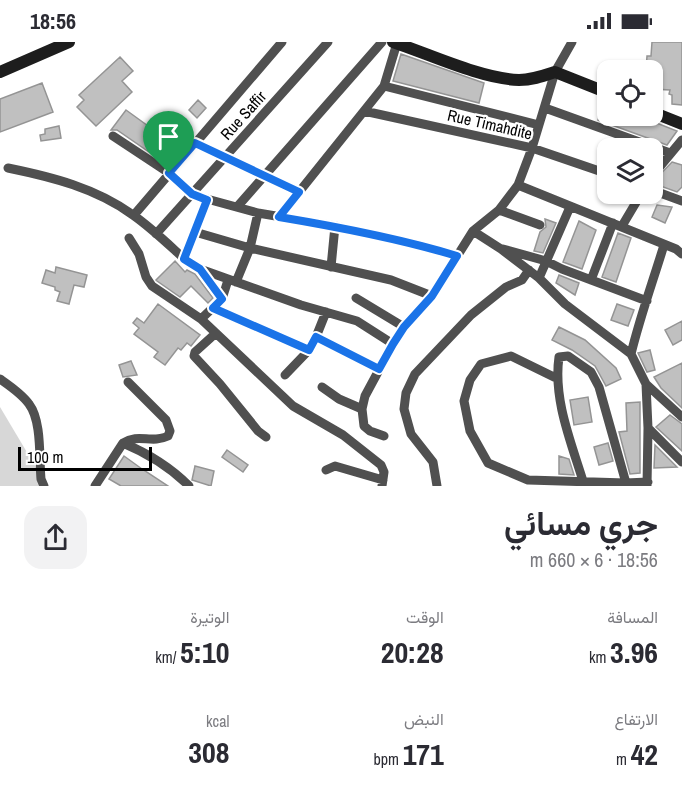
<!DOCTYPE html>
<html lang="ar">
<head>
<meta charset="utf-8">
<style>
  :root { --surface:#fff; --page:#f2f2f3; --text:#2b2b33; --muted:#7c7c81 }
  body { margin:0; font-family:"Archivo Narrow",Vazirmatn,sans-serif; background:var(--page); color:var(--text); direction:rtl; height:100vh; display:flex; flex-direction:column; font-size:22px; white-space:nowrap }
  * { box-sizing:border-box; margin:0 }
  p { font-size:20px; color:var(--muted) }
  .icon { flex:none; width:33px; height:33px; fill:none; stroke:currentColor; stroke-width:2; stroke-linecap:round; stroke-linejoin:round }
  .map { position:relative; height:444px; overflow:hidden; direction:ltr }
  .sheet { display:flex; flex-direction:column; background:var(--surface); flex:1 }
  .sheet>* { flex:none }
  .tools { position:absolute; left:597px; top:18px; display:grid; gap:12px }
  .tools a { display:grid; place-items:center; width:66px; height:66px; border-radius:12px; background:var(--surface); box-shadow:0 2px 4px #0004; font-size:30px }
  .scale { position:absolute; left:18px; bottom:15px; width:134px; box-sizing:border-box; padding-left:6px; border:3px solid #000; border-top:0; font-size:16px; line-height:21px; white-space:nowrap; color:#000; -webkit-text-stroke:4px #fff; paint-order:stroke }
  .pin { position:absolute; display:grid; place-items:center; width:51px; height:51px; color:#fff; margin:-62px -26px; border-radius:50% 50% 50% 0; rotate:-45deg; box-shadow:0 0 6px #0007 }
  .pin .icon { rotate:45deg }
  .round { display:grid; place-items:center; flex:none; width:63px; height:63px; border-radius:18px; background:var(--page) }
  .head { display:flex; align-items:center; justify-content:space-between; height:102px; padding:0 24px }
  h1 { font-size:33px; font-weight:700; line-height:45px }
  .figures { display:grid; grid-template-columns:repeat(3,1fr); gap:9px; height:102px; padding:6px 24px }
  .figures div { display:grid; align-content:center }
  .figures b { font-size:30px; font-weight:700 }
  .figures small { font-size:16px; font-weight:400 }
  .figures p { font-size:16px }
  .status { display:flex; justify-content:space-between; align-items:center; height:42px; padding:0 30px; background:var(--surface); direction:ltr }
  .status svg { height:16px; fill:currentColor }
  .map>svg:first-child { display:block }
</style>
</head>
<body>
<div class="status"><b>18:56</b><svg viewBox="0 0 49 12"><path d="M0 12V9h3v3zM5 12V6h3v6zM10 12V3h3v9zM15 12V0h3v12zM26 1h20v11H26zM47 4h2v5h-2z"/></svg></div>
<div class="map">
<svg width="682" height="444" viewBox="0 0 682 444">
  <rect width="100%" height="100%" fill="#fff"/>
  <!-- green -->
  <path fill="#d7d7d7" d="M0,365L47,444H0Z"/>
  <!-- building -->
  <path fill="#c0c0c0" stroke="#949494" stroke-width="1.5" d="M652,0H682V63L672,62V53L669,52L670,48L652,47V28H646L647,14H651Z
    M401,12L484,41L479,61L393,39Z
    M120,15L133,29L122,39L132,50L96,84L77,65L84,58L79,53Z
    M42,41L53,70L0,90V57Z
    M198,58L206,66L197,76L189,68Z
    M605,59H608V74H645L649,78L677,89L667,103L598,78Z
    M126,68L177,105L165,121L117,88H111Z
    M59,84L61,96L41,99L40,93L45,92V87Z
    M672,120L682,123V145L677,150L652,141Z
    M657,163L672,165L665,181L652,175Z
    M545,177L556,181L543,211L534,209L540,190L546,185Z
    M579,179L596,188L582,227L563,220Z
    M618,191L631,196L616,240L602,235Z
    M175,219L185,230L187,228L195,232L213,256L208,261L191,244L180,255L157,239L156,238Z
    M56,225L87,233L84,245L74,243L69,262L57,259L60,250L55,248V245L42,241L46,228L55,231Z
    M559,233L579,241L575,253L556,241Z
    M158,262L200,293L191,304L187,301L181,308L178,306L165,323L154,315L158,310L134,292L139,286L133,281L137,276L144,281Z
    M617,262L634,268L628,284L611,278Z
    M682,279V298L673,303L665,288Z
    M559,285L585,298L616,326L621,337L606,344L595,324L572,308L552,298Z
    M650,308L655,328L647,330L638,311Z
    M131,319L137,333L123,335L119,323Z
    M682,321V366L661,346L654,335Z
    M588,355L592,380L574,383L570,358Z
    M640,360V431L630,432L619,390L627,389L626,361Z
    M670,373L682,382V409L656,385Z
    M608,401L613,419L599,423L594,405Z
    M655,403L677,425L654,426Z
    M227,408L248,423L243,430L222,415Z
    M124,414L142,427L168,444H121L109,437Z
    M559,414L569,417L574,433L559,432Z
    M195,424L214,429L211,444L192,438Z"/>
  <g fill="none" stroke-linecap="round" stroke-linejoin="round">
    <!-- street -->
    <path stroke="#505050" stroke-width="9" d="M384,44L539,83
      M545,66L670,111
      M364,69L532,106L608,132
      M113,94L169,131L192,152L207,157L258,171L335,184L416,202L457,214
      M195,101L299,150
      M8,126C52,135 96,146 133,173C153,187 171,205 189,221L200,227L222,257
      M652,134L682,98
      M518,143L676,207L682,212
      M652,148L682,159
      M237,165L382,0
      M499,168L540,183
      M134,173L282,0
      M279,175L384,44L397,1
      M622,184L641,152
      M473,189L501,207L539,236L565,262L631,312L646,342L682,375
      M195,190L250,206L391,238L432,254
      M156,192L328,0
      M129,196L139,212L146,235L152,244L201,277L293,364L343,393L381,423L384,430L382,444
      M503,207L546,219L562,227L647,259
      M184,217L207,157
      M331,225L335,184
      M200,227L301,263L357,279L393,302
      M539,236L570,165
      M591,238L613,181
      M236,240L250,206L258,171
      M356,256L404,285
      M213,266L309,308L316,295L379,327
      M201,277L222,257L228,238
      M216,291L195,310L194,314L220,342L258,389L266,395
      M316,295L326,270
      M631,312C640,275 653,239 664,203
      M285,333L309,308
      M556,336L511,314L481,322L470,338L464,359L470,389L488,421L528,438L626,441L648,440
      M0,337C10,344 22,352 29,362C42,379 39,416 41,437L44,444
      M646,342L648,386L647,444
      M322,345L339,357L362,367
      M648,386L682,420
      M384,394L370,389L364,384L362,367L365,354L393,302L404,285L432,254L473,189L499,168L518,143L532,106L555,30L572,0
      M123,401C139,391 151,402 168,394L170,389L166,378L128,340
      M326,428L335,424L383,438
      M583,439C571,400 553,357 559,315L568,314L591,330L599,345L626,441
      M95,444L123,401C147,411 171,426 189,444
      M437,444L433,420L411,392L404,367L406,351L415,332L471,273L506,245L522,238L529,228"/>
    <!-- secondary -->
    <path stroke="#1d1d1d" stroke-width="12" d="M393,0C429,12 482,37 519,38C532,38 543,34 555,30L608,51
      M0,30L69,0
      M652,70L682,82"/>
  </g>
  <g fill="none" stroke-linecap="round" stroke-linejoin="round">
    <!-- route casing -->
    <g stroke="#fff" stroke-width="12">
      <path id="route" d="M195,101L299,150L279,175C339,185 398,196 457,214L432,254L404,285L393,302L379,327L316,295L309,308L213,266L222,257L200,227L184,217L207,158L192,152L169,131Z"/>
    </g>
    <!-- route -->
    <use href="#route" stroke="#1a73e8" stroke-width="8"/>
  </g>
  <g text-anchor="middle" stroke-width="4.5" stroke-linejoin="round" paint-order="stroke">
    <!-- street labels -->
    <g font-size="16" fill="#000" stroke="#fff">
      <text transform="translate(243 73) rotate(-48)" y="6">Rue Saffir</text>
      <text transform="translate(490 82) rotate(13)" y="6">Rue Timahdite</text>
    </g>
  </g>
</svg>
<div class="tools">
<a><svg class="icon" aria-label="locate" viewBox="0 0 24 24"><circle cx="12" cy="12" r="6"/><path d="M12 2v4M12 18v4M2 12h4M18 12h4"/></svg></a>
<a><svg class="icon" aria-label="layers" viewBox="0 0 24 24"><path d="M12 4l9 5-9 5-9-5zM3 14l9 5 9-5"/></svg></a>
</div>
<div class="scale">100 m</div>
<div class="pin" style="left:169px;top:131px;background:#1e9e55"><svg class="icon" aria-label="arrive" viewBox="0 0 24 24"><path d="M6 21V4h12l-3 4 3 4H6"/></svg></div>
</div>
<section class="sheet">
<div class="head"><div><h1>جري مسائي</h1><p>18:56 · 6 × 660 m</p></div><a class="round"><svg class="icon" aria-label="share" viewBox="0 0 24 24"><path d="M12 15V3M7 8l5-5 5 5M5 13v7h14v-7"/></svg></a></div>
<div class="figures">
<div><p>المسافة</p><b>3.96<small> km</small></b></div>
<div><p>الوقت</p><b>20:28</b></div>
<div><p>الوتيرة</p><b>5:10<small> /km</small></b></div>
</div>
<div class="figures">
<div><p>الارتفاع</p><b>42<small> m</small></b></div>
<div><p>النبض</p><b>171<small> bpm</small></b></div>
<div><p>kcal</p><b>308</b></div>
</div>
</section>
</body>
</html>
